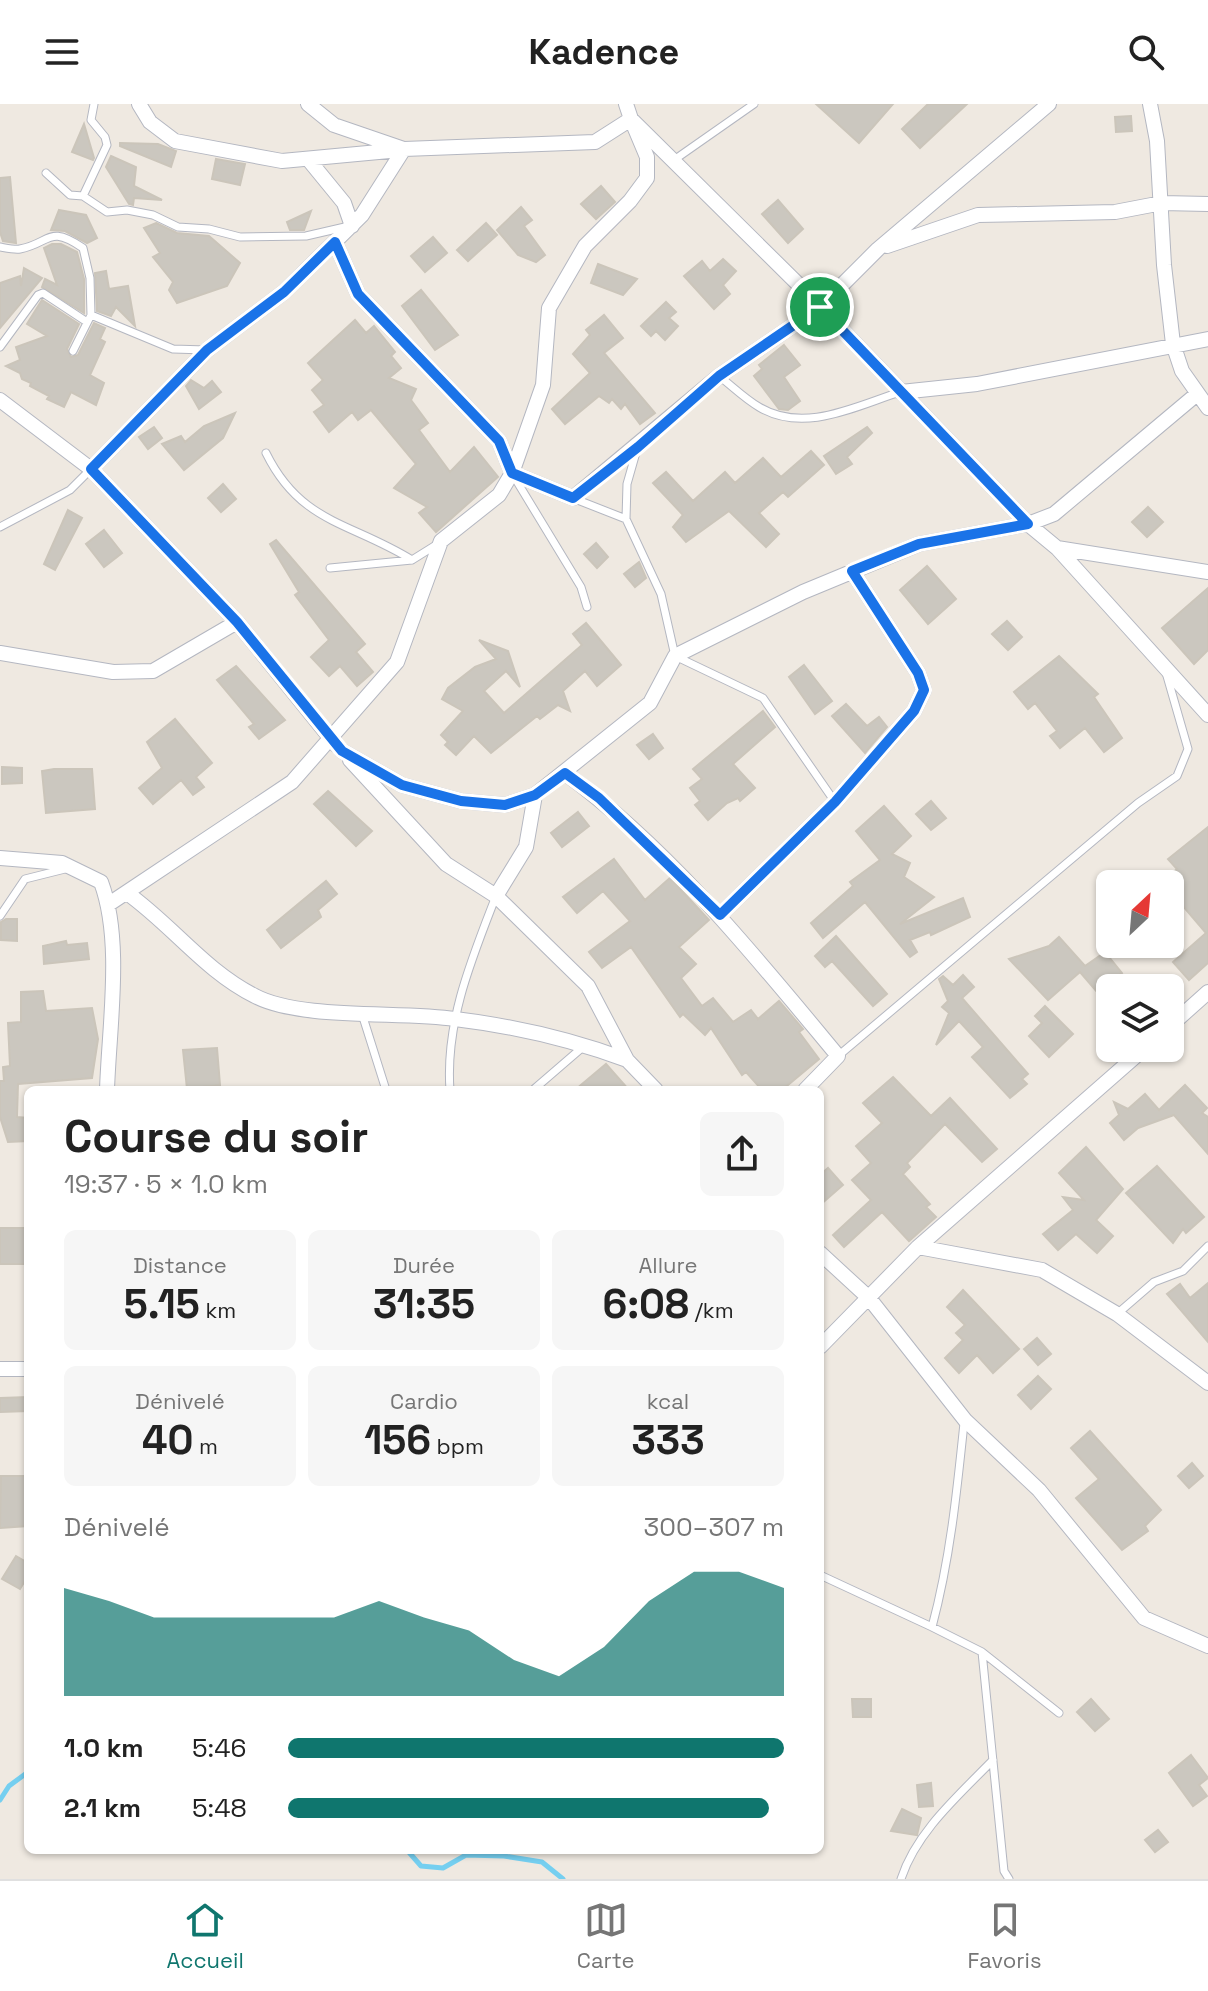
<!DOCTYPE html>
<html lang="fr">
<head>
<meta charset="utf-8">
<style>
  :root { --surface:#fff; --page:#f6f6f6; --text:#222; --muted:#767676; --line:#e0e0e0; --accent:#0f766e }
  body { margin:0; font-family:"Space Grotesk",sans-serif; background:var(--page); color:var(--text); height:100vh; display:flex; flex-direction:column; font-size:30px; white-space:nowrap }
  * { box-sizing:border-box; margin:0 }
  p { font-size:26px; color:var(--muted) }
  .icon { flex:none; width:44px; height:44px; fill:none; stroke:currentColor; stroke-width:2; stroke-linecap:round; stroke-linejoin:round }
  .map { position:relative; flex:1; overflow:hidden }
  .drawer { position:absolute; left:24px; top:982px; width:800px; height:768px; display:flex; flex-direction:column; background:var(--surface); border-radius:12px; box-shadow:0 2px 6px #0004 }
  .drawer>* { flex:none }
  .needle { width:52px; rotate:26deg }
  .controls { position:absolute; left:1096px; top:766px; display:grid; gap:16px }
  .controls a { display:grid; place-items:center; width:88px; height:88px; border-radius:12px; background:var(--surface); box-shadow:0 2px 6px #0004; font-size:40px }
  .pin { position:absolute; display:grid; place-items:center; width:68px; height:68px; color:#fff; margin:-34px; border:4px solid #fff; border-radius:50%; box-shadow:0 2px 8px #0007 }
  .round { display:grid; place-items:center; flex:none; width:84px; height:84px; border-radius:12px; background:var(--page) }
  .summary { display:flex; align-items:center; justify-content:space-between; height:136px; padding:0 40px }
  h1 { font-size:44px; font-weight:700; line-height:60px }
  .metrics { display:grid; grid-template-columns:repeat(3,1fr); gap:12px; height:136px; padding:8px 40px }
  .metrics div { display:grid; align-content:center; border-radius:12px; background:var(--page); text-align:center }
  .metrics b { font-size:40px; font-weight:700 }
  .metrics small { font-size:22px; font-weight:400 }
  .metrics p { font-size:22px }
  .chart { height:224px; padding:16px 40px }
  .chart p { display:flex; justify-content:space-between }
  .chart svg { width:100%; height:144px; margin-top:8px; fill:var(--accent); opacity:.7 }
  ul { padding:0 40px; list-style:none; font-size:26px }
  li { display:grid; grid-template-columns:128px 96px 1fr; align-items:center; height:60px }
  li i { height:20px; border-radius:10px; background:var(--accent) }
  header { display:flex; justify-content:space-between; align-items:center; height:104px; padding:0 40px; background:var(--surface); font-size:36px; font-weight:700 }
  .dock { display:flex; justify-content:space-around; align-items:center; height:112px; border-top:2px solid var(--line); background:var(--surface); font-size:22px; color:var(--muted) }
  .dock a { display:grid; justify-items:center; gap:4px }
  .dock .on { color:var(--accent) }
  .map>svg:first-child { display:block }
</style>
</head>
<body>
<header><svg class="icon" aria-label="menu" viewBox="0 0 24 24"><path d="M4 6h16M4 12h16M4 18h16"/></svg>Kadence<svg class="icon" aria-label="search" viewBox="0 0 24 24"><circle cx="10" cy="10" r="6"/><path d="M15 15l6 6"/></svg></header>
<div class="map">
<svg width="1208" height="1775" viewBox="0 0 1208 1775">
  <rect width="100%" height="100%" fill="#efe9e1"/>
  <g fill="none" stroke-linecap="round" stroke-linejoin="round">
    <!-- stream -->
    <path stroke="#75cff0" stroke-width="5" d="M0,1696L9,1682L28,1668
      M407,1746L421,1762L443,1764L466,1751L504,1752L542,1758L563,1775"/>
  </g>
  <!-- building -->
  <path fill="#cbc7bf" stroke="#cbc5ba" stroke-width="2" d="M816,0H893L859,39Z
    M928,0H967L920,44L902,25Z
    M1131,12L1132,27L1116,28L1115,13Z
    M84,20L94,54L93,56L72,48Z
    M120,39L158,40L176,47L171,63L120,42Z
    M111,52L136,63L134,82L162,96L134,94L133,101L129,100L106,63Z
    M216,55L245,60L240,81L212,75Z
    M10,73L16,139L3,137L0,128V74Z
    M601,82L615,98L596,115L581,100Z
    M778,96L803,125L788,139L762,110Z
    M521,103L532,116L524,122L545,151L536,158L518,151L497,126Z
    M59,106L86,111L97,134L87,139L65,127L51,126Z
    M311,107L304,126H290L287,118Z
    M156,119L177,129L209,132L240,159L227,182L177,199L169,186L173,178L153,153L160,149L144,124Z
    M486,119L497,131L468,157L457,146Z
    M433,133L447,149L425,168L411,152Z
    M52,140H61L77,148L84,175V209L42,183L45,175L57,181L44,144Z
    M723,155L736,167L723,181L730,190L714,205L684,172L702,157L710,167Z
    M598,160L637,175L623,191L591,179Z
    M24,164L42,174L0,224V179L20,172L21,182Z
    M106,167L109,185L128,182L135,222L116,203L111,212L97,207L95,169Z
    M421,186L458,231L435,246L402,202Z
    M42,196L79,220L67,245L71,253L78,251L94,219L105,224L100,235L105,238L90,271L104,279L96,301L71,288L64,303L47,295L49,292L30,282L31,279L22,275L20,269L6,262L20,256L16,243L47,232L27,220Z
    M666,198L676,208L669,214L678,222L665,236L656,227L651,232L641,222Z
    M604,211L623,234L604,249L655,309L640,320L625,300L621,305L612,295L609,299L599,292L565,320L552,305L590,269L573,250L590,231L586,226Z
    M355,216L366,229L374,222L395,248L391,252L401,264L389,274L416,285L411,296L428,319L419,326L450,368L474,343L498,373L436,428L419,409L427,403L394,384L416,360L371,306L358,316L352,308L329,328L314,308L324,301L312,286L323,276L308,259Z
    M784,241L800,261L784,273L800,297L788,306L779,305L754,272L762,265L759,261Z
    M191,276L204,284L212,277L221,288L199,305L186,282Z
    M235,309L223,334L184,366L162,340L181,332L185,338L204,322Z
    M154,323L162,334L148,345L139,333Z
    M867,323L872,329L847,353L852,360L836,370L824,352Z
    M811,347L824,361L788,393L783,388L759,409L779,430L766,443L729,407L686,438L673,423L683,411L653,379L666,368L693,397L725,368L735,379L763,354L781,373Z
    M223,380L236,395L221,408L208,394Z
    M1148,403L1163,418L1147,433L1132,418Z
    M68,406L82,414L55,466L44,460Z
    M104,426L122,449L104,463L86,440Z
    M276,436L365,540L356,548L373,568L357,582L340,562L329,572L311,553L329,536L295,491L299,488L270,440Z
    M596,439L608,453L597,464L584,450Z
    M639,458L646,474L635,483L624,470Z
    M927,462L956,495L928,520L900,486Z
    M1208,484V546L1194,560L1162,524Z
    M1007,517L1022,533L1008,546L992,530Z
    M586,519L621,561L597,582L585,567L563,587L570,607L558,601L540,615L537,612L491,649L474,632L456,651L445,641L448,638L441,631L463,607L442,595L448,584L475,563L496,555L479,536L508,547L520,583L506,567L484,587L504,609L582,541L573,530Z
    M1059,552L1098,590L1094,593L1122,634L1104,648L1085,624L1060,644L1050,632L1057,627L1035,599L1028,605L1014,588Z
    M804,561L832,597L815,610L789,573Z
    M236,562L285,616L259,635L249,623L254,620L217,576Z
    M846,600L867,622L879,613L887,623L865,649L832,612Z
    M763,607L775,623L733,660L755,684L740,697L738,694L727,699L708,716L695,701L700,697L690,684L702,675L693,665Z
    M175,615L212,659L196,673L204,683L193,691L181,676L153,700L139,684L162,664L147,638Z
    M653,630L663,644L649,655L637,641Z
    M2,663L22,664V679L2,680Z
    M54,665H92L95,705L46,709L42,667Z
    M328,687L372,727L356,742L314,700Z
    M931,697L946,714L931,726L916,710Z
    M884,702L911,732L892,750L910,759L904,773L934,793L900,820L963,794L970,813L931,831L930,828L910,836L917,848L910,853L865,798L823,834L811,819L853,782L850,778L880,756L856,727Z
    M578,708L589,722L562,743L551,729Z
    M1208,723V859L1189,876L1173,858L1206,829L1170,787V771L1177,765L1168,755Z
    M614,755L645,796L670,774L709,816L679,843L696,860L681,874L702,902L713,894L733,918L751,906L758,915L779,897L803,925L799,928L819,955L782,986H762L746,968L742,971L711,924L705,931L683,910L680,913L631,843L602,864L589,848L630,817L603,787L577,809L563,793Z
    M326,777L337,790L318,806L321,813L281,844L267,826Z
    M6,815H17V837L1,836V818Z
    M836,832L887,890L873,902L832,857L825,863L815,852Z
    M1059,833L1085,862L1105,848L1122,869L1110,879L1114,884H1110V903L1080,868L1048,896L1009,855L1049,842Z
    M66,837L67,841L87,839L89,855L44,860L43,842Z
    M963,871L974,883L962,894L1028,970L1022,975L1027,980L1010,994L972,953L983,943L959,917L936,941L949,909L942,903L948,897L939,875L943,872L953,881Z
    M43,887L46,907L92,904L98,935L92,974L18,980L17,1013L28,1014V1037L8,1038L0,1013V977H4L3,963L10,962L8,919L21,918V888Z
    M1045,902L1073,930L1049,953L1029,932L1042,919L1035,912Z
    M217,944L220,981L187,985L183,946Z
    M606,960L629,986H575Z
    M893,973L931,1012L950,994L997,1045L982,1058L945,1020L907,1059L910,1063L903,1070L930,1100L926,1103L936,1113L909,1137L882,1108L844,1143L833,1131L871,1096L852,1076L871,1059L856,1042L882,1019L863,999Z
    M1185,981L1207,1004L1202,1009L1208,1013V1050L1174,1011L1138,1024L1124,1036L1110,1019L1119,1011L1114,998L1128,1005L1145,990L1159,1006Z
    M1086,1043L1123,1085L1096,1116L1113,1132L1097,1149L1076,1130L1058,1146L1043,1130L1073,1106L1063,1093L1084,1096L1059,1069Z
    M1157,1062L1204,1113L1186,1129L1183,1125L1173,1139L1126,1089Z
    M828,1064L843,1081L820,1101V1071Z
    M0,1124H28V1160H0Z
    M1208,1179V1238L1167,1190L1180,1180L1190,1194Z
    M963,1186L1019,1245L993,1269L977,1251L959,1269L945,1254L963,1236L956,1229L965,1221L947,1203Z
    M1037,1234L1051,1250L1038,1261L1024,1245Z
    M1038,1272L1051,1285L1031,1305L1018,1291Z
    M28,1293V1307L0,1308V1294Z
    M1090,1327L1161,1406L1145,1422L1148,1427L1122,1446L1076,1394L1099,1375L1071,1344Z
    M1192,1359L1203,1372L1189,1384L1178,1372Z
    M1,1372H28V1422L0,1424Z
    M16,1452L28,1459V1472L20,1485L2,1475Z
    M852,1595H871V1613H853Z
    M1091,1595L1109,1615L1095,1627L1077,1608Z
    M1191,1651L1208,1674L1199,1681L1207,1692L1193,1702L1169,1669Z
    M931,1679L933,1702L919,1703L917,1681Z
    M902,1705L921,1714L917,1731L891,1727Z
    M1158,1726L1168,1738L1155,1748L1145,1736Z"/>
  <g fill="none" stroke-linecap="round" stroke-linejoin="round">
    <!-- lane casing -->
    <g stroke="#b4b7c1" stroke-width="9">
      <path id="lane" d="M674,56L754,0
        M46,69L70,91L83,92L107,108L127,106L153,111L178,123L209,125L240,133L306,132L345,123
        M83,92L107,41L105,33L91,16L94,0
        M0,143C6,144 15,146 20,145C51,139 48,120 83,144L90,174L91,211L73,247
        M91,211L173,245L206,246
        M0,243L38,191L43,189L87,218
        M719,272C732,282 745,295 759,303C804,330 856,302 900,288
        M266,349C301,420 351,418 412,456
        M513,371L581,483L587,503
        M575,395L626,415L661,490L675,552L763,594L835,698
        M626,415L627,380L637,345
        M0,423L70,386L91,365
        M330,464L412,456L436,441
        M0,812L25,775L69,764
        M362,910L386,986
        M838,952L1138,699L1177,672L1188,645L1167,572
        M450,986C445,918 472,854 496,792
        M533,986L584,942
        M1117,1210L1154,1178L1183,1167L1208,1142
        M964,1319C957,1387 950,1456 932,1523L982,1548L1004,1767L1009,1775
        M820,1471L932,1523
        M982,1548L1059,1609
        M901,1775C916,1728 959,1691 993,1656"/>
    </g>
    <!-- street casing -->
    <g stroke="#b4b7c1" stroke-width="16">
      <path id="street" d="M139,0L150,18L175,37L282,57L400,46
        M626,0L631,15L803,185L1028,420L1057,444L1208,611
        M1150,0L1157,37L1164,161L1173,240L1182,267L1208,304
        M308,55L344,99L352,122
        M335,138L358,190L499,337L512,369L573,394L719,272L820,203L878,145L1049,0
        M887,142L978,111L1115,108L1162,99L1208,100
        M901,288L977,280L1208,235
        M0,296L91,365L237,518L336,641
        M91,365L207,246L284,188L362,111L404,45
        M1057,444L1208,468
        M0,549L113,568L153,567L237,518
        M342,647L402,681L461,697L505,701L535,691L650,599L675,552L803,488L919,440L1028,420L1054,410L1197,290
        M350,656L446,760L496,792L588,882L627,956L656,986
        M565,669C672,748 754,851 838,952L805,986
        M0,754L62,759L101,778C123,837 109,922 107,986
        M127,789C173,822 205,867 255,892C300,916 402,907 455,915C513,922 573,936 627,956
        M496,792L526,743L535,691
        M109,800L292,678L397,558L441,437L499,391L512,369L543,281L549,204L585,142L630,97L647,74V53L631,15L595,38L404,45L334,21L308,0
        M720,811L835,698L914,607L924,586L918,569L852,467
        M1170,922L1208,888
        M918,1143L1042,1166L1117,1210L1208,1279
        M820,1149L869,1194L965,1316L1039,1386L1144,1514L1208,1542
        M820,1243L918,1143L1145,944
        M0,1265H28"/>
    </g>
    <!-- lane -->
    <use href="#lane" stroke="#fff" stroke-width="7"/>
    <!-- street -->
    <use href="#street" stroke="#fff" stroke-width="14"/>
  </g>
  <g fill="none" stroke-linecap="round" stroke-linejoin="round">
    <!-- route casing -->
    <g stroke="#fff" stroke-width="16">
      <path id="route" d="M335,138L358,190L499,337L512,369L573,394L638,343L719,272L820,203L1028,420L919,440L852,467L918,569L924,586L914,607L835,698L720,811L599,694L565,669L535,691L505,701L461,697L402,681L342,647L237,518L91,365L207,246L284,188Z"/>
    </g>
    <!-- route -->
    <use href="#route" stroke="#1a73e8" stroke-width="10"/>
  </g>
</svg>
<div class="controls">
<a><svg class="needle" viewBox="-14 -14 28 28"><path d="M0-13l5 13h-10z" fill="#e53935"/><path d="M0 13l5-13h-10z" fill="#767676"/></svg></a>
<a><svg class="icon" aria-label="layers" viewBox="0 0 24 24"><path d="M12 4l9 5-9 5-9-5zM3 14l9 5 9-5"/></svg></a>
</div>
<div class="pin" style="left:820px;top:203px;background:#1e9e55"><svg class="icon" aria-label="arrive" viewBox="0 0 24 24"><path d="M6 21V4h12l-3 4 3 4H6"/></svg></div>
<section class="drawer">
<div class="summary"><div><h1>Course du soir</h1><p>19:37 · 5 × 1.0 km</p></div><a class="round"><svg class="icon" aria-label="share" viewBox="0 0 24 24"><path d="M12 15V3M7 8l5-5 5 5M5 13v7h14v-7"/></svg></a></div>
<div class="metrics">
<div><p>Distance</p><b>5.15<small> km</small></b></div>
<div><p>Durée</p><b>31:35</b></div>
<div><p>Allure</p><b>6:08<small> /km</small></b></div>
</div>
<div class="metrics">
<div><p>Dénivelé</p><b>40<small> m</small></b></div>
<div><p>Cardio</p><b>156<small> bpm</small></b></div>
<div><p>kcal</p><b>333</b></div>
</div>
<div class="chart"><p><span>Dénivelé</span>300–307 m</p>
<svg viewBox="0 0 160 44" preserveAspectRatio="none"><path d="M0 44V11L10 15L20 20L30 20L40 20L50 20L60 20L70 15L80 20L90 24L100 33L110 38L120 29L130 15L140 6L150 6L160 11V44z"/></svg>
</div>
<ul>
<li><b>1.0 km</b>5:46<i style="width:100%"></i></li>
<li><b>2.1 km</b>5:48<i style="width:97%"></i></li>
</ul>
</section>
</div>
<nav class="dock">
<a class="on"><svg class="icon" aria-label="home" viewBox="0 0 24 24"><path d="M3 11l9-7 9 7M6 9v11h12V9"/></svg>Accueil</a>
<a><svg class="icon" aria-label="map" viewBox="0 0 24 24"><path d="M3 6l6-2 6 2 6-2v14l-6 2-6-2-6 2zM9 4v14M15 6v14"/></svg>Carte</a>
<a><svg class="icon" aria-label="saved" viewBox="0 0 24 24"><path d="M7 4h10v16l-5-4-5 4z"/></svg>Favoris</a>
</nav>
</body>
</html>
